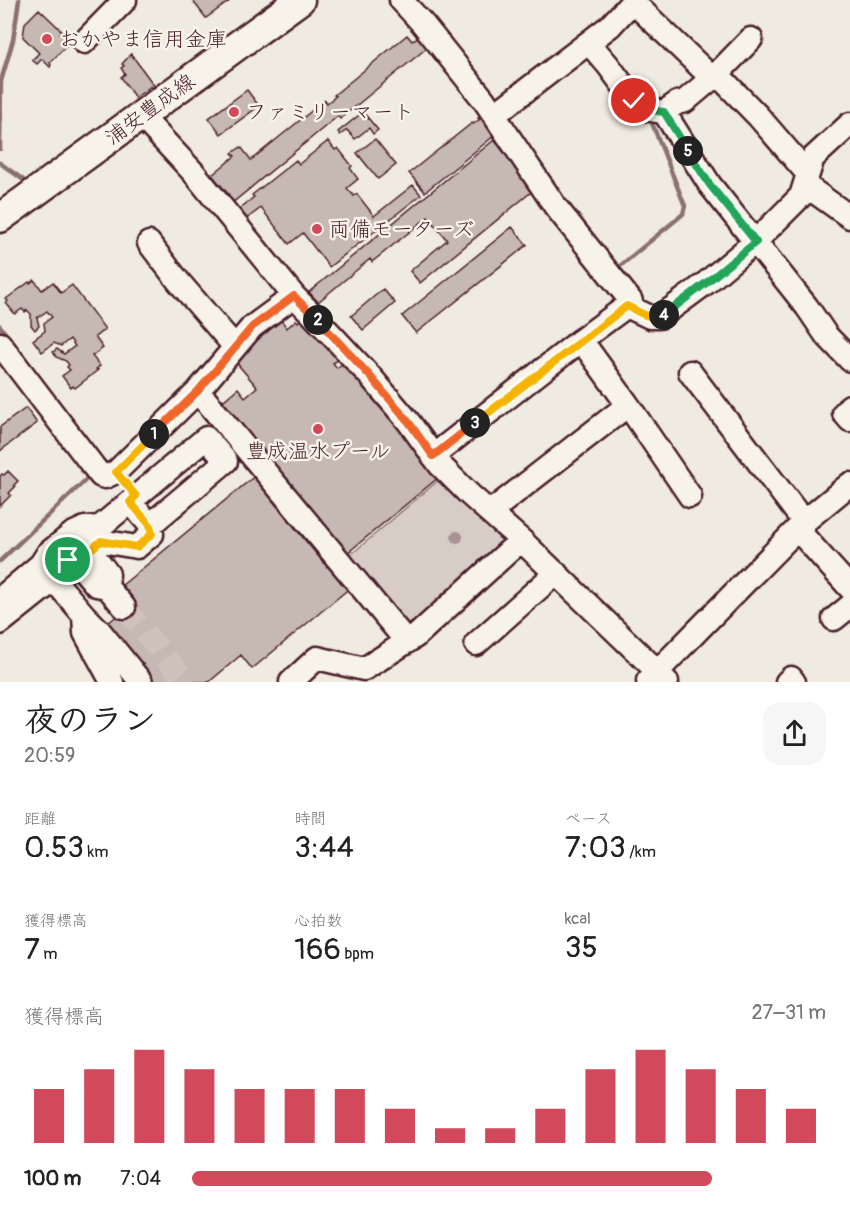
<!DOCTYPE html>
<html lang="ja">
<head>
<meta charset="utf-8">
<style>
  :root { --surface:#fff; --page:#f6f6f6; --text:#222; --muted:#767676; --accent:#d1495b }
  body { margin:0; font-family:Pangolin,"Klee One",sans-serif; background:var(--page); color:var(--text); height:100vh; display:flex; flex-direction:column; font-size:22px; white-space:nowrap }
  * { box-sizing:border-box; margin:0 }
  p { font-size:20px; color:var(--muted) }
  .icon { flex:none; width:33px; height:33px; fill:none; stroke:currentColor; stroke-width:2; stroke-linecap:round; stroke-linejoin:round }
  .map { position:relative; height:682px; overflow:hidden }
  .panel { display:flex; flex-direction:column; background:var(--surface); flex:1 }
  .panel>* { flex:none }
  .pin { position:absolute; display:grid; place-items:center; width:51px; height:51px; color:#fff; margin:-26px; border:3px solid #fff; border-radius:50%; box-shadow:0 2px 6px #0007 }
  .km { position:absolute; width:30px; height:30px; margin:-15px; border-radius:50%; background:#222; color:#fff; font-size:16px; line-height:30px; text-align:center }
  .round { display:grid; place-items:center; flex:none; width:63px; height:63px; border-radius:18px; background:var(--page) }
  .summary { display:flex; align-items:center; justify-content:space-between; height:102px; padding:0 24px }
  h1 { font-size:33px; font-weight:600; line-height:45px }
  .stats { display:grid; grid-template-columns:repeat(3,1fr); gap:9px; height:102px; padding:6px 24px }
  .stats div { display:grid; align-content:center }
  .stats b { font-size:30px; font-weight:600 }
  .stats small { font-size:16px; font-weight:400 }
  .stats p { font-size:16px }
  .chart { height:168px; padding:12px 24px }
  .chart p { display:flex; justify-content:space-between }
  .chart svg { width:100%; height:108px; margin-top:6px; stroke:var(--accent); stroke-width:6 }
  ul { padding:0 24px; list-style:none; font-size:20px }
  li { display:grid; grid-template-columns:96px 72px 1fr; align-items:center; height:45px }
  li i { height:15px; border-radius:8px; background:var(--accent) }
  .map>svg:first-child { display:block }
</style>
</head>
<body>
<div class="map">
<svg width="850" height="682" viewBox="0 0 850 682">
  <rect width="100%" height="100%" fill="#f0ebe0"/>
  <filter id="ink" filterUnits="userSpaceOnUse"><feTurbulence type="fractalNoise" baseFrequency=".0167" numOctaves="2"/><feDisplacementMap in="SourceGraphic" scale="12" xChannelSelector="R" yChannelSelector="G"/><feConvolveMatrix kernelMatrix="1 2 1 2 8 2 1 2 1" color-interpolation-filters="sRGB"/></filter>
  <g filter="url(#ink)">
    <!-- green -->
    <path fill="#d8cdc6" stroke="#917678" stroke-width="1.5" d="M440,479L504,543L413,622L407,623L401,619L348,557Z"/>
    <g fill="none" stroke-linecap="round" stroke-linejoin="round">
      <!-- stream -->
      <path stroke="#8b6f72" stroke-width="4.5" d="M0,149L1,81L13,40L19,0
        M0,163L29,184
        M614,271L683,214L685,206L650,118
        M0,326L11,341
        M0,561L92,474
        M505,569L524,553"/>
    </g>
    <!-- building -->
    <path fill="#c6b8b3" stroke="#4a1f2b" stroke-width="1.5" d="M192,0H231L206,18Z
      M39,9L62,31L60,33L70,42L50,63L51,65L50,67L42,59L37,64L32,60L39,53L23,37L25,23Z
      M407,35L412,41L419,36L428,47L340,119L338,116L231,204L225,198L229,195L212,175L235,156L232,153L241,147L251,160L325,100L327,103L336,96L334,95Z
      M131,54L156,88L154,90L151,86L135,98L121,77L125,74L121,68L124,66L122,64Z
      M247,90L259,106L221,134L209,118Z
      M363,112L378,130L373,134L369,128L355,139L347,130L340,135L338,132Z
      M484,113L500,131L425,192L409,173L472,123L473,124L480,119L478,118Z
      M375,139L396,165L378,179L357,153Z
      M494,140L535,189L420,283L410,271L447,240L428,217L372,262L370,259L318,302L309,292Z
      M328,141L335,150L338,148L352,166L350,168L358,179L347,188L354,196L357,194L374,216L413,185L421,195L329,267L303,233L289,244L261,208L245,220L238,210L254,197L252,195L296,160L299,164Z
      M512,227L527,245L416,333L402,316Z
      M34,280L42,290L53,282L61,293L72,285L105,329L95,337L103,348L92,356L100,366L96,369L98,370L75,388L73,386L71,388L62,376L70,370L67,367L69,365L66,361L56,357L53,352L57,349L64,354L75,346L70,339L61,346L54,343L42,352L33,340L45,331L44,323L52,317L47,311L37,318L39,326L35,330L31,325V314L27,310L25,312L22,309L15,314L6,303L8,301L6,299L29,282L30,283Z
      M383,289L395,303L363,330L351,316Z
      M303,317L338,360L333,363L337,368L343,363L439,477L345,555L218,402L222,399L224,400L238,388L245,397L257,387L234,360L281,320L287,328L296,320L298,322Z
      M26,408L37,423L0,451V427Z
      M8,471L18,481L14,485L15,487L9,493L11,495L0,506V476L2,474L4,475Z
      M256,475L276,498L273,501L327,567L331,563L351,587L252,669L241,655L209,682H155L107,624L134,601L121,586Z"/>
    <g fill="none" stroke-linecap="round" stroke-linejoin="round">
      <!-- minor-tunnel -->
      <path stroke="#cfc2bc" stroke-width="22" stroke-dasharray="22 11" stroke-linecap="butt" d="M124,607L186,682"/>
      <!-- minor casing -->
      <g stroke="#4a1f2b" stroke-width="27">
        <path id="minor" d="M401,0L423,24L484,100L555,206L631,301L627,306
          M633,2L712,78
          M84,42L125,0
          M589,43L608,65L639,107L644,109L664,112L710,185L807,307L826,335L850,360
          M717,74L758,116L808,174
          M664,112L677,103L685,101L717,74L751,39
          M494,115L610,26L634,0
          M141,116L194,173L294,296L312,314L370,376L408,421L440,465L470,495L521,540L658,672L667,682
          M805,185L850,217
          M149,243L179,282L235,347
          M581,340L628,405L690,496
          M0,344L93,466L101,476L105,477L116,472L198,391L252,327L294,296
          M690,372L804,522
          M198,391L407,642
          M850,406L844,413L850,420
          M433,456L581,340L627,306L650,317H660L706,283L756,241L801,196L813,158L850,124
          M130,502L150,525L152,534L137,547L101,541L54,580L41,564L48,553L72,534L85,528L100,527L206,438L226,461L150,525
          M490,512L628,405
          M797,529L850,588
          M74,550C91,546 99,563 108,574L107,587
          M0,599L41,564L62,559H67L80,566L96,585L107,587L124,607
          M86,617L98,629L141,682
          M834,619L850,606
          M0,623L54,580L84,615L85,633L112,682
          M476,644L556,573
          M648,681L804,522L850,484
          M291,682L317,658L364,669L416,636L521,540
          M787,682L791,678L794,682"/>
      </g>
      <!-- major casing -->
      <g stroke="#4a1f2b" stroke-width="33">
        <path id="major" d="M0,218L300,0"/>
      </g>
      <!-- minor -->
      <use href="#minor" stroke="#f7f3e8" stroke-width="22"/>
      <!-- major -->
      <use href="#major" stroke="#f7f3e8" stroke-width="28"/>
    </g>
    <!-- trees -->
    <circle fill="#a89292" cx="457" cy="537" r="6"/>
  </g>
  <g fill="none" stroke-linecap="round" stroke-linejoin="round" filter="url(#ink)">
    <!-- split-1 casing -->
    <g stroke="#fff" stroke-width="12">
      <path id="split-1" d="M68,560L75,563L101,541L137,547L152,534L150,525L130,502L136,496L116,472L154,434"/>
    </g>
    <!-- split-2 casing -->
    <g stroke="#fff" stroke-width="12">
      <path id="split-2" d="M154,434L198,391L252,327L294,296L318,320"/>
    </g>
    <!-- split-3 casing -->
    <g stroke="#fff" stroke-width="12">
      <path id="split-3" d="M318,320L370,376L408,421L433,456L475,423"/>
    </g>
    <!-- split-4 casing -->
    <g stroke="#fff" stroke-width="12">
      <path id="split-4" d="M475,423L627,306C639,312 651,321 664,315"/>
    </g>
    <!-- split-5 casing -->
    <g stroke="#fff" stroke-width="12">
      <path id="split-5" d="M664,315L706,283L756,242L710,185L688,151"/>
    </g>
    <!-- split-6 casing -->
    <g stroke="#fff" stroke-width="12">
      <path id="split-6" d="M634,101C642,110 652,110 664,112L688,151"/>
    </g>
    <!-- split-1 -->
    <use href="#split-1" stroke="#f5b400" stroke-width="8"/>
    <!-- split-2 -->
    <use href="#split-2" stroke="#f0652b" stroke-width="8"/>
    <!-- split-3 -->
    <use href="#split-3" stroke="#f0652b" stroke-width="8"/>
    <!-- split-4 -->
    <use href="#split-4" stroke="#f5b400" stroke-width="8"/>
    <!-- split-5 -->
    <use href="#split-5" stroke="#22a559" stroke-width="8"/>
    <!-- split-6 -->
    <use href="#split-6" stroke="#22a559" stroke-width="8"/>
  </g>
  <!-- markers -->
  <g fill="#d1495b" stroke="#f7f3e8" stroke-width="2">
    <circle cx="47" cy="39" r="6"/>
    <circle cx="234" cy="112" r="6"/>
    <circle cx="317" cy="229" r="6"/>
    <circle cx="318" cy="429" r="6"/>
  </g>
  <g text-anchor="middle" stroke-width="5" stroke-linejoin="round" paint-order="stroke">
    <!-- poi labels -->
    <g font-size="21" fill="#4a1f2b" stroke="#f7f3e8" text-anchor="start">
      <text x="59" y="46">おかやま信用金庫</text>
      <text x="246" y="119">ファミリーマート</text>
      <text x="329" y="236">両備モーターズ</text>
      <text x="318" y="458" text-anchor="middle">豊成温水プール</text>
    </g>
    <!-- street labels -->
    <g font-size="21" fill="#4a1f2b" stroke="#f7f3e8">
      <text transform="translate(150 109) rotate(-36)" y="7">浦安豊成線</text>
    </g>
  </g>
</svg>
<div class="pin" style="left:68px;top:560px;background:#1e9e55"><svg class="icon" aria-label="arrive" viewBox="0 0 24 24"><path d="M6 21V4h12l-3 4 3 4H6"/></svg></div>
<div class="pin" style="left:634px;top:101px;background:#d93025"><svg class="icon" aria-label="check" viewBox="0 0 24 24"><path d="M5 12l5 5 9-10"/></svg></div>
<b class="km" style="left:154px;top:434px">1</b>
<b class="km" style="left:318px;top:320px">2</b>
<b class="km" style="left:475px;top:423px">3</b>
<b class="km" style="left:664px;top:315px">4</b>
<b class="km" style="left:688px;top:151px">5</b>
</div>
<section class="panel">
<div class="summary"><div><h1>夜のラン</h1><p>20:59</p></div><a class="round"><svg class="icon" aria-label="share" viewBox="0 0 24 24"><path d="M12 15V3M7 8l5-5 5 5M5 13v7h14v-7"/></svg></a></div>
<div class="stats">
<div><p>距離</p><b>0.53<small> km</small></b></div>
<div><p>時間</p><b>3:44</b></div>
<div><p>ペース</p><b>7:03<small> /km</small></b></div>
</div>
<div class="stats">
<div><p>獲得標高</p><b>7<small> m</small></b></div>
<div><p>心拍数</p><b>166<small> bpm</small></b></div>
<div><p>kcal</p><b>35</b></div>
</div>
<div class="chart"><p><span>獲得標高</span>27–31 m</p>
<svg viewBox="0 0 160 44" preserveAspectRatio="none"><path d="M5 44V22M15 44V14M25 44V6M35 44V14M45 44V22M55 44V22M65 44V22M75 44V30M85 44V38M95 44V38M105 44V30M115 44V14M125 44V6M135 44V14M145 44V22M155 44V30"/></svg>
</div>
<ul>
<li><b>100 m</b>7:04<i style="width:82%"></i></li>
</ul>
</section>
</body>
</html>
